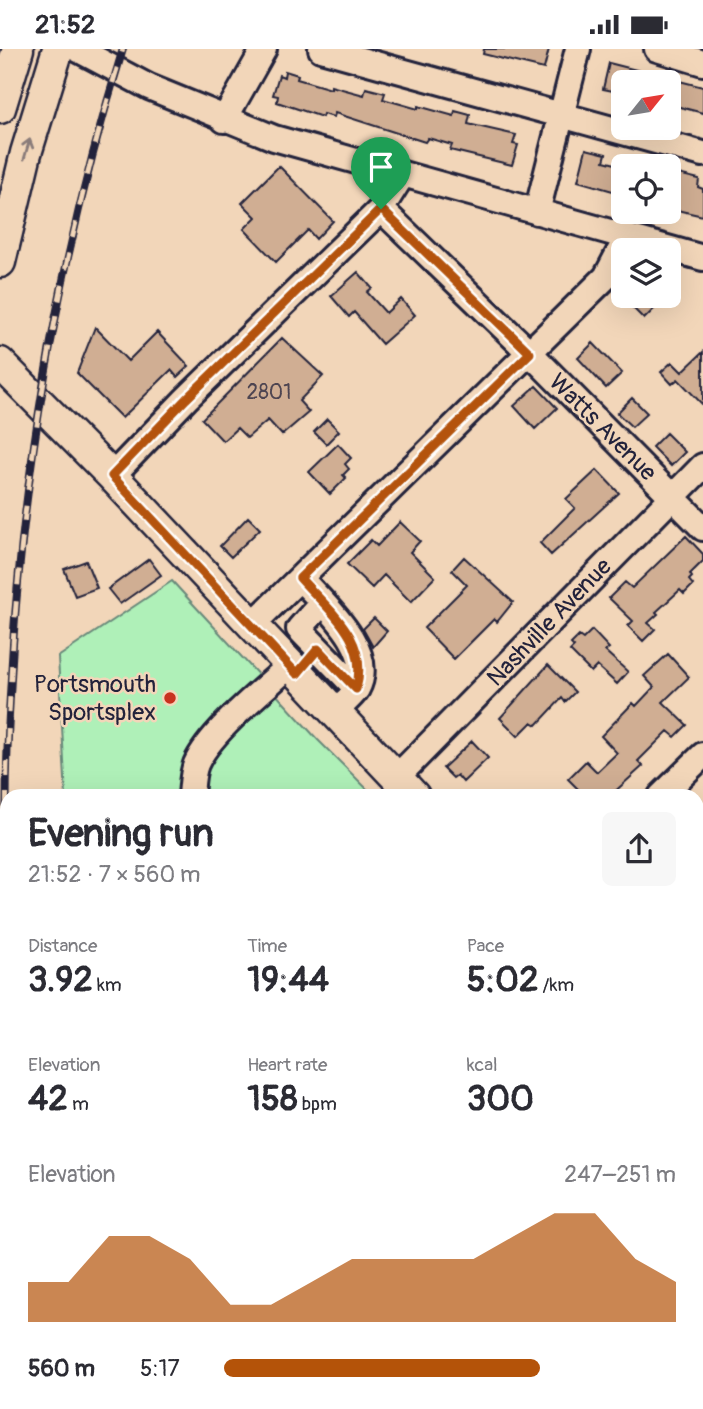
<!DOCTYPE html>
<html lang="en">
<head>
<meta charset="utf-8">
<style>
  :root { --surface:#fff; --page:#f7f7f7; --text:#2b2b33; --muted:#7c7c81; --accent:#b45309 }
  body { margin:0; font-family:Pangolin,sans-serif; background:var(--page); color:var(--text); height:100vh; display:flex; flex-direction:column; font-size:26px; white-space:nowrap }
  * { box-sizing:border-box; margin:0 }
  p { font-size:23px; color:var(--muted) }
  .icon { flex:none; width:38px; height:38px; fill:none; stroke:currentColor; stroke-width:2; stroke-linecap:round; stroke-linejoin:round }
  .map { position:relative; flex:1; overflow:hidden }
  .side { position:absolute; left:0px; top:740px; width:704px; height:621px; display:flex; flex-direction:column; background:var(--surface); border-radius:21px 21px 0 0; box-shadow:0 7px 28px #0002 }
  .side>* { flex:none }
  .needle { width:46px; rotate:60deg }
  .fabs { position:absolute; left:611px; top:21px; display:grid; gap:14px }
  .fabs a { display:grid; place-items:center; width:70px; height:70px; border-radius:10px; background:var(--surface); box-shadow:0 7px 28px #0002; font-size:35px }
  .pin { position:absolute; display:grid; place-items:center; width:60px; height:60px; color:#fff; margin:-72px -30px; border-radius:50% 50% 50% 0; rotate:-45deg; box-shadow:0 0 7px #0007 }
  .pin .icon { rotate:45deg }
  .round { display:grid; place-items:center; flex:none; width:74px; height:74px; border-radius:10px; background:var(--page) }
  .head { display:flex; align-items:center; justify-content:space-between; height:119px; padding:0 28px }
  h1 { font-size:38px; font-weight:700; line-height:52px }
  .figures { display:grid; grid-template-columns:repeat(3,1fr); gap:10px; height:119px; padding:7px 28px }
  .figures div { display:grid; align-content:center }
  .figures b { font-size:35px; font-weight:700 }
  .figures small { font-size:19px; font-weight:400 }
  .figures p { font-size:19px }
  .chart { height:196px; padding:14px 28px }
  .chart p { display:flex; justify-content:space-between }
  .chart svg { width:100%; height:126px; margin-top:7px; fill:var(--accent); opacity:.7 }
  ul { padding:0 28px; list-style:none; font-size:23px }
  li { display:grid; grid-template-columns:112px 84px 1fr; align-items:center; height:52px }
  li i { height:18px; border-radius:9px; background:var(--accent) }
  .status { display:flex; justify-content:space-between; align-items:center; height:49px; padding:0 35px; background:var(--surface); direction:ltr }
  .status svg { height:19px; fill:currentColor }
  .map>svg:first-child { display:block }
</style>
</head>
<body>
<div class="status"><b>21:52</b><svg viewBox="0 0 49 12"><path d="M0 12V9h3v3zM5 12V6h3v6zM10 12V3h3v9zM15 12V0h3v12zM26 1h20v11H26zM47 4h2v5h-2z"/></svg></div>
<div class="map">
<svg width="703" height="1360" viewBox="0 0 703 1360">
  <rect width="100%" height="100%" fill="#f2d6b9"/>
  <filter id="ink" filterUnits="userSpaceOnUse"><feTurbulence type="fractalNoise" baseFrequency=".0143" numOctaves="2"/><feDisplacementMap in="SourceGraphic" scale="14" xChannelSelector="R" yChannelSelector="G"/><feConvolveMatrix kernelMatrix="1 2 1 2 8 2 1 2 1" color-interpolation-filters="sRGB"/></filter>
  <g filter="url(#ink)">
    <!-- green -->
    <path fill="#aff0b8" stroke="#68897a" stroke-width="2" d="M172,532L318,691L374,747H66L58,608Z
      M697,1069L703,1076V1360H100L99,1355L696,1354Z"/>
    <!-- building -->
    <path fill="#d0ae93" stroke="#22223b" stroke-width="2" d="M484,0H549L544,20L483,5Z
      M609,14L703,38V64L668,55V30V33H623V44L603,40Z
      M285,22L298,26L297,30L331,40V37L364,46L366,39L385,44L383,50L418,60V57L454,67L455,62L470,66L468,75L516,86L513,95L518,96L512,116L450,101L452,96L428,89L425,93L335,64L334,68L323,65L322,68L277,53L278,47L273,46L279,26L284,28Z
      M586,100L606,105L604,112L623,117V145L578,132Z
      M279,117L333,172L316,190L308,181L276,213L244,180L256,168L242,154Z
      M674,124L699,130L698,138L703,140V167L668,159Z
      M358,223L372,239L367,243L386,264L401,250L415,266L382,295L354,263L349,268L331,247Z
      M640,247H667L644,270L631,257Z
      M95,278L128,312L157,283L189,317L177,328L171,321L122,369L77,324Z
      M282,289L323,327L299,352L309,363L282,386L268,371L247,389L237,379L223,392L202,370Z
      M593,294L622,324L606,339L578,309Z
      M703,303V356L678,330L672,335L661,323L672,313L682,323Z
      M536,337L557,359L535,380L514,357Z
      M632,349L647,364L632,378L617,364Z
      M327,370L339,382L326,395L314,383Z
      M666,384L685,403L671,417L652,398Z
      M338,395L351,409L345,415L349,420L343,426L346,429L330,445L309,423Z
      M597,421L619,444L551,506L540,494L575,459L566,450Z
      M248,468L260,480L231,508L220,497Z
      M400,473L420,492L410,503L435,528L411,553L384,526L372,539L347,515L371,491L377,497Z
      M686,487L703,505V512L690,525L692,528L689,531L693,536L684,545L680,541L656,563L658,565L648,574L655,580L643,592L628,577L633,572L609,549L625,533L632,539Z
      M464,508L513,553L497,573L494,570L454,610L424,579L467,536L452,521Z
      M149,510L161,526L120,555L108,540Z
      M86,512L97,539L75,547L64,520Z
      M374,569L387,582L373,598L363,580Z
      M592,581L609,599L605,602L628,623L617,635L597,617L591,623L570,602L574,598L571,595L579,587L583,590Z
      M668,605L689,628L663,653L687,676L675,688L668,682L638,712L643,717L610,747H585L568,730L586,712L597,723L617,704L601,687L633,654L636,657L654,638L644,627Z
      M548,616L575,643L565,653L562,649L537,676L532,673L518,687L500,669Z
      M472,692L488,709L463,733L457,726L453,729L443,719Z"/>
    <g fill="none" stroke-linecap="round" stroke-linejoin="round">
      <!-- minor casing -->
      <g stroke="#22223b" stroke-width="30">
        <path id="minor" d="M77,0L149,38L274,89L703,209
          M321,0L703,105
          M657,0L703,14
          M224,71L264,0
          M381,160L530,304L703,479
          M537,163L578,0
          M112,427L186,350L381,160L403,125
          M300,529C323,555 378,601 357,640C352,648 341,656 334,664
          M322,554L299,580L357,640
          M251,577L606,228L627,188
          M396,729L703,417
          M191,747C192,737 192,725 196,715C210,683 262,642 289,617
          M661,747L703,706
          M696,876L703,882
          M696,1004L703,997
          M696,1088L703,1081"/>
      </g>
      <!-- major casing -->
      <g stroke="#22223b" stroke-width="35">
        <path id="major" d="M0,59L18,0
          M0,213L26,104L58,0
          M0,314L112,427L414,747
          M696,1035L703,1042"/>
      </g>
      <!-- minor -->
      <use href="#minor" stroke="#f2d6b9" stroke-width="24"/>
      <!-- major -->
      <use href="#major" stroke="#f2d6b9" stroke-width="30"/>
      <!-- rail casing -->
      <g stroke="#22223b" stroke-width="8">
        <path id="rail" d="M7,792C5,726 9,661 13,595C27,393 63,193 123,0
          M35,1354L36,1360"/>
      </g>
      <!-- rail -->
      <use href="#rail" stroke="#f2d6b9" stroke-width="5" stroke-dasharray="16" stroke-linecap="butt"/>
    </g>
    <!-- one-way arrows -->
    <defs><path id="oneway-shaft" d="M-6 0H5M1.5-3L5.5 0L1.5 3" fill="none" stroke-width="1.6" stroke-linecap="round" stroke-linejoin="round" transform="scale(1.75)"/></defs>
    <use stroke="#8a7c7a" href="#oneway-shaft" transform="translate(27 100) rotate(-74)"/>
  </g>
  <g fill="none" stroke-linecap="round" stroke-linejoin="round" filter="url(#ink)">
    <!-- route casing -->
    <g stroke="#fff" stroke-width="14">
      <path id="route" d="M381,160L530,304L300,529C330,563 370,591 356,640L318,600L297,625L112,427L186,350Z"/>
    </g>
    <!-- route -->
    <use href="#route" stroke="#b45309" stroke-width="9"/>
  </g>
  <!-- markers -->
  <circle fill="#c8321e" stroke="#f2d6b9" stroke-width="2.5" cx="170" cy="649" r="7"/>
  <g text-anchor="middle" stroke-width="5" stroke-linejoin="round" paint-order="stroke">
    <!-- number labels -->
    <g font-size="21" fill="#4e4551">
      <text x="269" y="350">2801</text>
    </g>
    <!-- street labels -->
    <g font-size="24" fill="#22223b" stroke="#f2d6b9">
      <text transform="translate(603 378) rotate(45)" y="8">Watts Avenue</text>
      <text transform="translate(549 573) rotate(-46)" y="8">Nashville Avenue</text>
    </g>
    <!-- poi labels -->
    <g font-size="24" fill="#22223b" stroke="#f2d6b9" text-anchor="end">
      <text x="156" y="643">Portsmouth<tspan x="156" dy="28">Sportsplex</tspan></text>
    </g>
  </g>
</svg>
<div class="fabs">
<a><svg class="needle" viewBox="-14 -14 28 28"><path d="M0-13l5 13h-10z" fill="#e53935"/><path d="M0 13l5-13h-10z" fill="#7c7c81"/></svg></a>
<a><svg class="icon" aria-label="locate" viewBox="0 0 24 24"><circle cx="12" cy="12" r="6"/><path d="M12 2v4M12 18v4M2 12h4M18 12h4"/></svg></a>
<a><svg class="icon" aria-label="layers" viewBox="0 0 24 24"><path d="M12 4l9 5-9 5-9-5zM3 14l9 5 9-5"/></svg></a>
</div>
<div class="pin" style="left:381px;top:160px;background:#1e9e55"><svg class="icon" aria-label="arrive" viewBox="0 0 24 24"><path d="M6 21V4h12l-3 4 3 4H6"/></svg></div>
<section class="side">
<div class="head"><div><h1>Evening run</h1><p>21:52 · 7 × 560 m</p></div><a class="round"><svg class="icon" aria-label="share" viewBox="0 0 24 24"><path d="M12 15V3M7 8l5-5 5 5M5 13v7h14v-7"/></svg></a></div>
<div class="figures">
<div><p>Distance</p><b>3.92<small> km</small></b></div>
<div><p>Time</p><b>19:44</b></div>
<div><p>Pace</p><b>5:02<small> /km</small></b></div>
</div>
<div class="figures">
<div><p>Elevation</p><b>42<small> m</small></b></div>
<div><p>Heart rate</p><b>158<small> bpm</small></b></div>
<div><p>kcal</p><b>300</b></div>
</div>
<div class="chart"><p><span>Elevation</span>247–251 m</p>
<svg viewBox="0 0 160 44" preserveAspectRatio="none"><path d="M0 44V30L10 30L20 14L30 14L40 22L50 38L60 38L70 30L80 22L90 22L100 22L110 22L120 14L130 6L140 6L150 22L160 30V44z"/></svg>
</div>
<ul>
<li><b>560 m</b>5:17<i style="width:70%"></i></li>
</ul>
</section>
</div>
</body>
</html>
